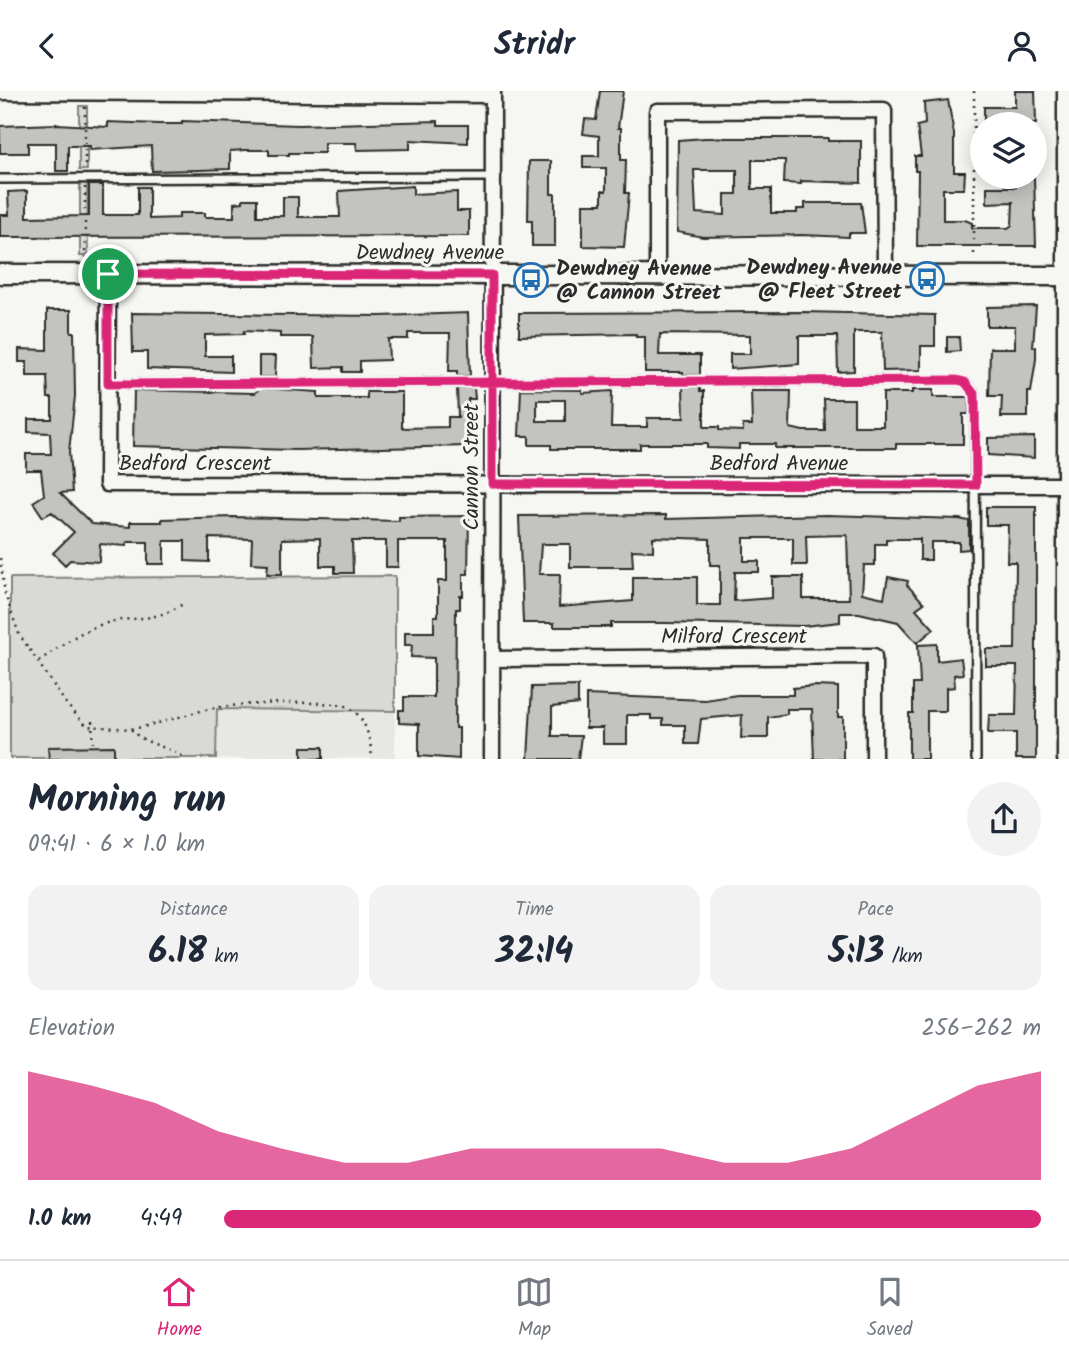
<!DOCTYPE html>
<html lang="en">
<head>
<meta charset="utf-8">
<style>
  :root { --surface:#fff; --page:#f2f2f3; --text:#1f2937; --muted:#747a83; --line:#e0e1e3; --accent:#db2777 }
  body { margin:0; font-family:Kalam,sans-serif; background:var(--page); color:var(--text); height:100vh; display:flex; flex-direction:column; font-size:26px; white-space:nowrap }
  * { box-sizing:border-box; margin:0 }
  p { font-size:23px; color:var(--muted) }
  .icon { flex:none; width:38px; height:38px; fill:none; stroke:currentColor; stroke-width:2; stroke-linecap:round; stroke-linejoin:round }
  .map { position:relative; height:668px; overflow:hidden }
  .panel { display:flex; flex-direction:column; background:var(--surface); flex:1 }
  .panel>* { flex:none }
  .fabs { position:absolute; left:970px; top:21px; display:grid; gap:14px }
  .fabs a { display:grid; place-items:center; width:77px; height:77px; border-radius:50%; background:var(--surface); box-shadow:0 4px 18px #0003; font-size:35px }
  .pin { position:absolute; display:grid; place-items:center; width:60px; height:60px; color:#fff; margin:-30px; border:4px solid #fff; border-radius:50%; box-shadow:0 2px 7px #0007 }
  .round { display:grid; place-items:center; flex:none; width:74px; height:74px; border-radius:37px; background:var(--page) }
  .overview { display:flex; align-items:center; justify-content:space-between; height:119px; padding:0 28px }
  h1 { font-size:38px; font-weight:700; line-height:52px }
  .stats { display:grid; grid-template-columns:repeat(3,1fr); gap:10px; height:119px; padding:7px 28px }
  .stats div { display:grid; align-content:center; border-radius:18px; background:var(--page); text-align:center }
  .stats b { font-size:35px; font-weight:700 }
  .stats small { font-size:19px; font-weight:400 }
  .stats p { font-size:19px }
  .chart { height:196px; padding:14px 28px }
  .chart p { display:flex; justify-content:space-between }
  .chart svg { width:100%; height:126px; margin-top:7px; fill:var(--accent); opacity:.7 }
  ul { padding:0 28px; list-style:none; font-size:23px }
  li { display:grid; grid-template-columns:112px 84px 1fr; align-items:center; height:52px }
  li i { height:18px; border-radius:9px; background:var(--accent) }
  header { display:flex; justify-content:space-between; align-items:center; height:91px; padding:0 28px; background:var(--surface); font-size:32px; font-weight:700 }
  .menu { display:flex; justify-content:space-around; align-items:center; height:98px; border-top:2px solid var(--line); background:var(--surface); font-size:19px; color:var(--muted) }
  .menu a { display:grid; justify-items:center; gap:4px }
  .menu .on { color:var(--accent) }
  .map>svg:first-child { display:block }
</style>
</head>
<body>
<header><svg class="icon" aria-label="back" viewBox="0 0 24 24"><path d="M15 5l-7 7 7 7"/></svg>Stridr<svg class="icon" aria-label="person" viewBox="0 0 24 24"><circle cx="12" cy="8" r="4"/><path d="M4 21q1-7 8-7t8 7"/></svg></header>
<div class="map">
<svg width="1069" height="668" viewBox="0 0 1069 668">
  <rect width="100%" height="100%" fill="#f6f6f2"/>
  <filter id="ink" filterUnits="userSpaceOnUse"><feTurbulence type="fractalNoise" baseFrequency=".0143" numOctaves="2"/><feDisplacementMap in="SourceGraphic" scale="14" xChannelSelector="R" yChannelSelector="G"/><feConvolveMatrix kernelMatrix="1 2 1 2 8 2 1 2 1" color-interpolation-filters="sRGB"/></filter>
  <g filter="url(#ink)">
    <!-- built -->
    <path fill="#e7e7e3" d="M216,618L395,620V667L216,668Z"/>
    <!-- green -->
    <path fill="#d9d9d5" stroke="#828280" stroke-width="2" d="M79,15H87V79H79Z
      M87,91L88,165H80V92Z
      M395,485V620L217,618L216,667H10V487Z"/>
    <!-- building -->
    <path fill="#c3c3c0" stroke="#2b2b2b" stroke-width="2" fill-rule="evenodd" d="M600,0H623L618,37H621V69H626L625,102H629L624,156L583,155V113H602V100H606V77H583V65H599V45L583,43L585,28L596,29Z
      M1015,0H1035L1036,33L984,30V16H1015Z
      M948,9L954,43V81H965L964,98H943V129H965L972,132V137H1008L1012,134L1013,111L987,112V96H1016V86H1034L1036,155H917L918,80H915V65H921L917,35L925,33L924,12Z
      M182,30L299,34L438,30V34H468V52L410,49V58L357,59L356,52H324V62H289V64H269V59H246L230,60V78L199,79L152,80L151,55L90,59V55H68V80H56V52H28V62H0V35L57,33L108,36V31L159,33H182Z
      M705,47H828V50H861V92L801,90V93L784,92L785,69H752V98H771V122H797V118H805V112H861L865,142H849V146L802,144L703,146L677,141L678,49ZM694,79H737V103H725V124L696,122Z
      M529,70H551V103H555V155H532V129H528Z
      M89,94H103V124H138V96H149V128L179,127V122H205V126H234V112L243,111V108H257V125H283V106H298V126H340L339,100L413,95V103L457,101V120H469V145L0,146V124H9L8,101L27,100V126L89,125Z
      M1036,215L1033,256H1036V268L1031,301H1028V326H1001L1002,305H989L990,257H1015V235H987V216Z
      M47,219H71V241H74L75,305L69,361L72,401L60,402L92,433L130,436V431H162V428L233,426L399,430V426L469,425L468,483H463V505H460V518H456L455,637H459V668L419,665V633L399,632V619H404V606H434V567L411,566L412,554H405V541H434V525H438V490H447V450H398V476H386V450H352L353,482H335V475H320V447L282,448V483H267L268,473L251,472L252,448L209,447V471L185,470V450H164V473H148V451H127L126,455L100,453L99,471L70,469L65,474L53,462L74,441L52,421L43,426L33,411L44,404L41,379H26V363H51L50,342L28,341V328H52V307H48L47,285H27V271H19V258L47,259Z
      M804,221L935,224V255H921V279L883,280L882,241H854V280L838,281L837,245H799V273L730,278V263H750V244L660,243L659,264H700V284H683V281H645V246H636V243L519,245V222Z
      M132,222L380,225L468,222L470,285H457V280H449L450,242H408V248H388L389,269L360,270V281H343V276L314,277L313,246H280V242L244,240V243L205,244V265H231V281L147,278V261H133Z
      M947,246H959L960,260L947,261Z
      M259,265H276L275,286H259Z
      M683,296H700V300H704V336H719V339L743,340V334H752L751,300H791L790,337L803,340H825L824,308H854V335H883V302H912V299H933V306H969V323H963V353H896V357H775V353H739V358L707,357V353H640V358H551V354H529V345H519L521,298L582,299V302L612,300L611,336H647V327H684ZM537,309H565V330H537Z
      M457,297H474L475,308H468V355L296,359L133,355L134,299L255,302L259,298H275L318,301V307H367V301H402V337L448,336V326H458Z
      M1034,346V367L988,364V347Z
      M986,416H1036V668H1016V642H988L989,624H1016L1017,575H986V558H1015L1016,471H1007L1008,434H986Z
      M666,424V428L827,424L959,428L969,430V458L959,459V451H931V469H920V448H886V453H875V474H864L862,502L884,507L888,486L908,490L907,494L924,512L916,518L934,538L917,552L898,531L859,522H840V531L804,535L666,532H611V536H554V532H523L519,425ZM847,444L849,508H803V486H772V507L734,510L735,481H759V470H744V447H793V474H807L806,445ZM653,446L710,448V474H720V514H697V486H633V510L559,516L560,483H539L541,453H570V476H633L632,459L653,460Z
      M937,553V570L961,567L963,583L954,584L955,596L946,597V620H927V668H909V622H913V593H920L918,554Z
      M578,595V613L552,616V645H581L578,668H528L532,596Z
      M815,595L838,596V626H843V668H814L812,618H787V623L768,626V647H741L742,624L701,628L698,653H685V634H663V628H651V624H627V653H603V637H586V604L705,609L737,604H793V597Z
      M114,655V668H49L48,656Z
      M302,656H323V668H302Z"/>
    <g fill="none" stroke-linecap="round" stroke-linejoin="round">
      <!-- service casing -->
      <g stroke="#2b2b2b" stroke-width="12">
        <path id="service" d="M0,88L493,86
          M108,293L957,289L965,291L975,304L976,668"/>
      </g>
      <!-- minor casing -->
      <g stroke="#2b2b2b" stroke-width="19">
        <path id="minor" d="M0,1L493,4
          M108,183L107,393L1066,394
          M657,184V20L884,19L885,185
          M492,568L874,565V668
          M492,668L493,0"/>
      </g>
      <!-- tertiary casing -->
      <g stroke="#2b2b2b" stroke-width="23">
        <path id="tertiary" d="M0,183L1069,185
          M1067,668V0"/>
      </g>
      <!-- path -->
      <path stroke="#2b2b2b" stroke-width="2.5" stroke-dasharray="2 5" stroke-linecap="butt" d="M974,0V168
        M85,16V79
        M85,96V167
        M0,467L5,503L19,543L67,614L87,635L131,638C143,654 170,655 186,668
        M39,570C58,557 78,541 100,534C132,523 149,534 183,513
        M92,630L93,652
        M131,638C158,634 182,624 209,618C228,613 334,608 348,616C366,625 371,650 372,668"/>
      <!-- service -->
      <use href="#service" stroke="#f6f6f2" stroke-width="7"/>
      <!-- minor -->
      <use href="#minor" stroke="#f6f6f2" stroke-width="14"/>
      <!-- tertiary -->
      <use href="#tertiary" stroke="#f6f6f2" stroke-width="18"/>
    </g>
  </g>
  <g fill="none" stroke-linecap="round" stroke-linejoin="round" filter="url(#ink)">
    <!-- route casing -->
    <g stroke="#fff" stroke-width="14">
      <path id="route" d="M108,183L492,184V393L976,394L975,304L965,291L957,289L108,293V183"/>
    </g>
    <!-- route -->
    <use href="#route" stroke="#db2777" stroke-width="9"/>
  </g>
  <!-- icons -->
  <defs>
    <g id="bus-ring" transform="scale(1.75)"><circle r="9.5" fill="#f6f6f2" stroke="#1f6fb2" stroke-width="1.5"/><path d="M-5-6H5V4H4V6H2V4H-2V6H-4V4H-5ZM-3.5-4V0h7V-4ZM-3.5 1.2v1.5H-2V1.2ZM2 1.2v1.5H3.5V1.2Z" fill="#1f6fb2"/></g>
  </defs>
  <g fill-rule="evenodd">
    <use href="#bus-ring" x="927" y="188"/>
    <use href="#bus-ring" x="531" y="189"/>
  </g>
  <g text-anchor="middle" stroke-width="6" stroke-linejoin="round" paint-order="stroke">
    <!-- street labels -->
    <g font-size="21" fill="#2b2b2b" stroke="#f6f6f2">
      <text x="430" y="168">Dewdney Avenue</text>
      <text x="195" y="379">Bedford Crescent</text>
      <text x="779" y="379">Bedford Avenue</text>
      <text transform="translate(471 376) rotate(-90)" y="7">Cannon Street</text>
      <text x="734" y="552">Milford Crescent</text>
    </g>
    <!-- poi labels -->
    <g font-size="21" font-weight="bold" fill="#2b2b2b" stroke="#f6f6f2" text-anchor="end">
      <text x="902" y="183">Dewdney Avenue<tspan x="902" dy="24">@ Fleet Street</tspan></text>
      <text x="556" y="184" text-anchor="start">Dewdney Avenue<tspan x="556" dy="24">@ Cannon Street</tspan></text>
    </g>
  </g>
</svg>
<div class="fabs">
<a><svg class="icon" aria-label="layers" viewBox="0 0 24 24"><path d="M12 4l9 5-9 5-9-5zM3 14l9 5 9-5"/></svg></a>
</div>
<div class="pin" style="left:108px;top:183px;background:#1e9e55"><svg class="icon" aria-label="arrive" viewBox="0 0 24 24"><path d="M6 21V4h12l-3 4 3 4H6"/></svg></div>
</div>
<section class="panel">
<div class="overview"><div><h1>Morning run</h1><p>09:41 · 6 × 1.0 km</p></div><a class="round"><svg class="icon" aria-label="share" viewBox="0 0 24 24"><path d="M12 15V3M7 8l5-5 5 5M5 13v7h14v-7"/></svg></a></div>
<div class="stats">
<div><p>Distance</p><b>6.18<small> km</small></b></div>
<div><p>Time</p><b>32:14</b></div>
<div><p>Pace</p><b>5:13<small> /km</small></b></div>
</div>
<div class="chart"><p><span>Elevation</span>256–262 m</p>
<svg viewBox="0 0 160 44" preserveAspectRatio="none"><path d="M0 44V6L10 11L20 17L30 27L40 33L50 38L60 38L70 33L80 33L90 33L100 33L110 38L120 38L130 33L140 22L150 11L160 6V44z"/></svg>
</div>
<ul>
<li><b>1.0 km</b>4:49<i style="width:100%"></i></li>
</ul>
</section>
<nav class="menu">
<a class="on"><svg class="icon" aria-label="home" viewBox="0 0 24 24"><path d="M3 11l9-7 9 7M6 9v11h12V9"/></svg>Home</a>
<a><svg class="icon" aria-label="map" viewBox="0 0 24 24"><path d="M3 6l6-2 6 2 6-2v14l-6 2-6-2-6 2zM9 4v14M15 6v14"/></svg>Map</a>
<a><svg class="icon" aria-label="saved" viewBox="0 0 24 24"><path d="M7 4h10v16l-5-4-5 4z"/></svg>Saved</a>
</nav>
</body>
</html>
